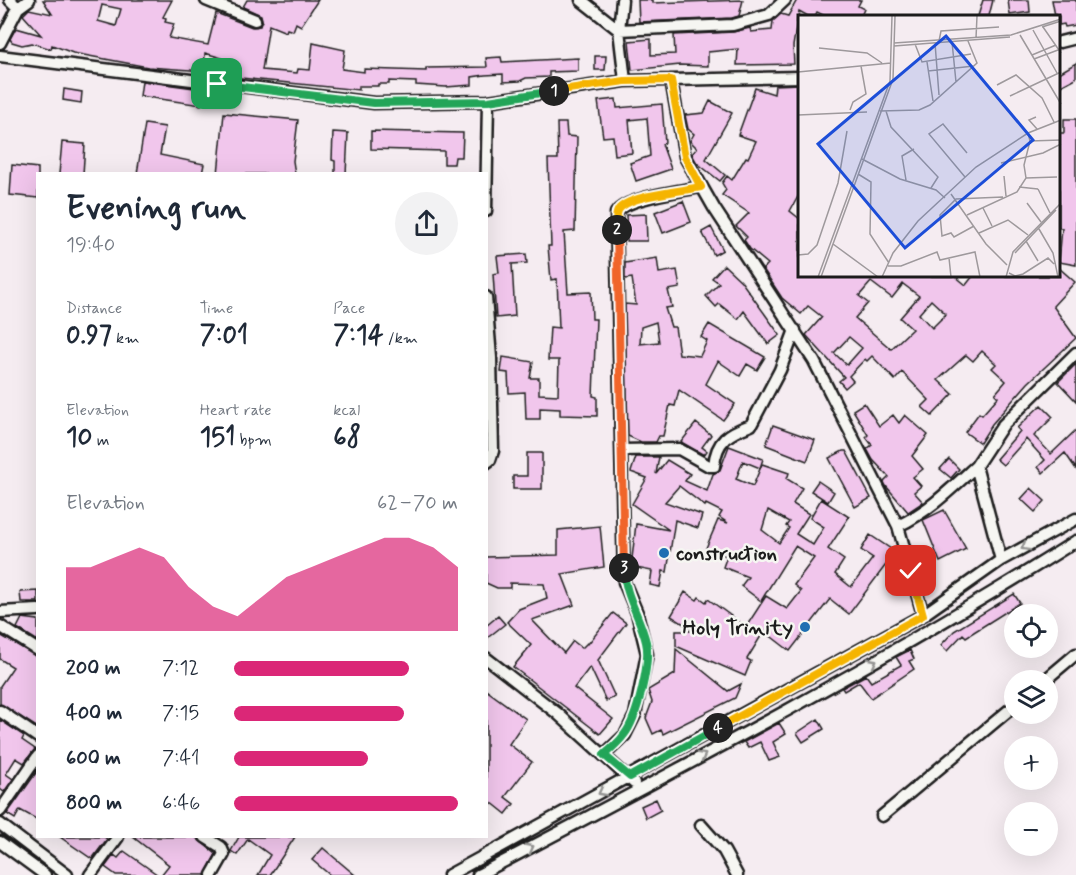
<!DOCTYPE html>
<html lang="en">
<head>
<meta charset="utf-8">
<style>
  :root { --surface:#fff; --page:#f2f2f3; --text:#1f2937; --muted:#747a83; --accent:#db2777 }
  body { margin:0; font-family:Mynerve,sans-serif; background:var(--page); color:var(--text); height:100vh; display:flex; flex-direction:column; font-size:22px; white-space:nowrap }
  * { box-sizing:border-box; margin:0 }
  p { font-size:20px; color:var(--muted) }
  .icon { flex:none; width:33px; height:33px; fill:none; stroke:currentColor; stroke-width:2; stroke-linecap:round; stroke-linejoin:round }
  .map { position:relative; flex:1; overflow:hidden }
  .drawer { position:absolute; left:36px; top:172px; width:452px; height:666px; display:flex; flex-direction:column; background:var(--surface); border-radius:0px; box-shadow:0 6px 24px #0002 }
  .drawer>* { flex:none }
  .fabs { position:absolute; left:1004px; top:604px; display:grid; gap:12px }
  .fabs a { display:grid; place-items:center; width:54px; height:54px; border-radius:50%; background:var(--surface); box-shadow:0 6px 24px #0002; font-size:30px }
  .pin { position:absolute; display:grid; place-items:center; width:51px; height:51px; color:#fff; margin:-26px; border-radius:12px; box-shadow:0 3px 9px #0006 }
  .km { position:absolute; width:30px; height:30px; margin:-15px; border-radius:50%; background:#222; color:#fff; font-size:16px; line-height:30px; text-align:center }
  .round { display:grid; place-items:center; flex:none; width:63px; height:63px; border-radius:32px; background:var(--page) }
  .headline { display:flex; align-items:center; justify-content:space-between; height:102px; padding:0 30px }
  h1 { font-size:33px; font-weight:700; line-height:45px }
  .stats { display:grid; grid-template-columns:repeat(3,1fr); gap:9px; height:102px; padding:6px 30px }
  .stats div { display:grid; align-content:center }
  .stats b { font-size:26px; font-weight:700 }
  .stats small { font-size:16px; font-weight:400 }
  .stats p { font-size:16px }
  .chart { height:168px; padding:12px 30px }
  .chart p { display:flex; justify-content:space-between }
  .chart svg { width:100%; height:108px; margin-top:6px; fill:var(--accent); opacity:.7 }
  ul { padding:0 30px; list-style:none; font-size:20px }
  li { display:grid; grid-template-columns:96px 72px 1fr; align-items:center; height:45px }
  li i { height:15px; border-radius:8px; background:var(--accent) }
  .map>svg:first-child { display:block }
</style>
</head>
<body>
<div class="map">
<svg width="1076" height="875" viewBox="0 0 1076 875">
  <rect width="100%" height="100%" fill="#f5ecf1"/>
  <filter id="ink" filterUnits="userSpaceOnUse"><feTurbulence type="fractalNoise" baseFrequency=".0167" numOctaves="2"/><feDisplacementMap in="SourceGraphic" scale="12" xChannelSelector="R" yChannelSelector="G"/><feConvolveMatrix kernelMatrix="1 2 1 2 8 2 1 2 1" color-interpolation-filters="sRGB"/></filter>
  <g filter="url(#ink)">
    <!-- building -->
    <path fill="#f1c6ec" stroke="#1c1c1c" stroke-width="1.5" fill-rule="evenodd" d="M43,0H172L163,17L166,18L165,22L174,24L169,38L208,45L216,13L252,27L260,26L262,20L261,15L243,7L247,0H318L301,26L296,23L293,31L287,29L286,32L269,25L262,70L297,73L298,69L310,70L313,43L345,50L342,69L364,72V69L426,71V68L487,67L486,58L501,57L502,62L578,58V71L549,72V77L526,78L520,81L503,82V74L485,75L472,77V85L446,87L416,85V82L389,81V84H378V86H359V90L221,76L222,58L205,53L204,71L148,67L73,53L52,45L51,49L32,43L22,45L12,42L10,39L16,28L41,35L23,15L29,9L52,14ZM102,5L121,9L116,26L98,21Z
      M638,0H652V3L743,0L739,16L732,18L639,22Z
      M797,0H861L858,6L864,9L861,16H825L817,12L815,16H808L799,11L793,46L794,64L737,65L738,49L708,52V66L680,65L632,70L629,41L651,39V55L675,54L674,35L733,32L750,28L751,32L772,30L773,21L781,14L788,16Z
      M983,0H993L989,16H978Z
      M1008,0H1029L1030,12L1010,15Z
      M1052,0H1076V25L1065,27L1064,24L1059,25V16H1055Z
      M595,56H606L605,70H595Z
      M1076,63V78L1059,87V73Z
      M142,81L202,89L201,105L140,96Z
      M800,84V193L790,211L800,219V276H955L966,285L973,276H1059V268L1075,282L1053,306L1076,338L1028,383L992,424L980,443L965,432L979,413L982,415L998,397L995,394L1006,381L992,368L996,364L982,351L973,361L966,355L938,380L953,394L932,416L922,407L929,400L902,372L895,380L872,356L867,361L865,359L849,376L853,381L845,388L839,381L844,377L806,335L822,317L808,306L801,314L782,298L763,269L768,264L750,249L744,240L747,237L736,226L749,213L722,195L726,190L722,183L727,176L732,180L746,157L748,158L756,141L738,135L755,88L774,94L775,85ZM871,282L892,298L903,284L919,296L900,318L912,329L891,349L855,318L868,303L859,296ZM931,300L946,314L932,328L919,314ZM849,337L862,348L847,365L834,353Z
      M64,89L82,92L81,103L63,100Z
      M616,99L617,108L662,104L665,143L662,144L671,169L636,181L630,163L650,156L647,118L629,120L632,153L615,155L613,136L603,137L598,101Z
      M710,101L732,113L706,159L725,175L720,181L697,163L692,154L697,148L690,141L694,134L688,129L685,115L704,113Z
      M224,113L298,120L293,161L295,174H218Z
      M1064,119H1076V265L1059,262L1062,228H1059V133H1064Z
      M557,123H566L567,136L577,137L575,231L564,232L568,293L591,292L592,319H596L593,396L597,397V416L560,415V409L540,408V419H526L525,392L509,393L508,373L501,372L503,357L533,362L530,378H539V394L558,395L559,360H548L550,327L559,328L557,279L551,280L548,246H551L548,159H558Z
      M145,124L165,127L160,155L204,164L202,174H137Z
      M371,131L463,133L462,157H455L454,164H444V151L371,149Z
      M333,132L348,133L346,174H335V161L332,160Z
      M62,142L85,144L83,174H59Z
      M12,165L38,168V198L10,195Z
      M683,201L691,222L663,233L655,212Z
      M646,214L647,241H627L626,215Z
      M711,227L723,250L714,255L702,232Z
      M526,254L527,263L512,264L515,316L496,318L493,274L499,273L497,256Z
      M657,258L659,273L677,270L680,288L668,290L672,307L665,308L671,327H675L679,354L700,356L707,341L701,337L709,324L765,357L757,370L747,364L740,376L718,361L706,384L735,404L723,420L679,390L675,406L670,405L663,436H659L656,442H641L628,436L625,304L636,305L632,278L625,279V263ZM656,322L659,342L640,344L641,327Z
      M724,265L741,281L780,335L768,344L744,311L738,319L719,304L716,307L706,296L719,283L712,278Z
      M1076,364V401L1058,382Z
      M864,403L879,426L893,415L899,423L905,415L928,435L912,456L923,469L913,477L921,486L914,492L923,502L908,512L886,486L884,482L889,477L873,460L867,449L872,445L866,437L868,435L853,410Z
      M1041,405L1053,417L1034,436L1051,454L1076,430V469L1065,453L1043,473L1038,467L1045,460L1026,439L1003,465L996,459L1020,431L1017,428Z
      M696,423L711,435L702,447L707,451L704,455L681,442Z
      M773,425L815,440L807,461L766,445Z
      M729,446L763,459L760,468L743,461L736,479L753,486L762,464L789,473L787,479L802,488L793,504L809,514L796,534L813,545L824,527L810,518L821,499L849,517L828,549L844,560L835,574L851,587L873,558L861,550L870,535L894,551L903,577L894,580L888,562L849,614L830,599L790,651L764,631L747,659L751,661L745,676L676,646V631H695L671,616L685,592L697,600L699,597L706,602L708,599L746,627L766,596L787,609L801,591L794,585L814,558L795,546L761,601L741,586L748,577L723,567L727,556L706,548L718,520L728,523L719,517L722,512L706,504L705,506L679,486L665,502L702,515L698,528L675,520L667,572L663,571L660,587L650,585L652,571L631,567L636,524L669,530L632,504L647,478L631,472L636,457H659L656,474L667,460L690,474L685,481L707,491L713,474L720,470ZM768,510L789,522L786,526L789,528L779,543L762,530Z
      M843,451H846L871,498L855,507L829,458Z
      M527,453H542V489H513V476H527Z
      M949,459L959,469L951,478L940,469Z
      M818,481L834,492L828,502L811,491Z
      M1031,488L1045,501L1035,512L1021,499Z
      M944,510L966,549L940,562L923,520Z
      M600,526L604,567L562,574L574,605L532,620L564,653L573,641L582,648L587,643L588,644L613,613L626,623L598,660L615,697L606,701L590,667L574,688L613,719L600,734L513,667L531,645L507,622L519,609L547,598L544,584L510,583V588H497L486,583V557L558,555V530Z
      M38,591V602H21L20,592Z
      M1014,594L1020,603L966,637L963,634L947,651L941,645L954,631Z
      M498,616L505,624L486,639V626Z
      M22,618L38,620V641L17,628Z
      M0,635L38,657V728L0,704V686L13,667L0,659Z
      M676,649L728,691L741,684L735,698L663,734L661,730L653,734L646,718L652,702L648,690L675,674Z
      M910,650L914,659L909,661L914,669L871,698L859,682L844,691L842,688L866,675L871,682L901,665L896,657Z
      M486,690L526,719L509,744L532,762L505,797L514,804L506,814L486,798Z
      M818,719L824,729L803,742L797,733Z
      M0,720L24,736L22,740L35,749L24,763L16,758L6,774L13,779L4,792L0,789Z
      M779,723L786,734L773,742L780,757L769,761L760,742L748,748L744,742Z
      M38,770V820L20,810L15,819L7,814Z
      M656,799L661,810L646,818L641,806Z
      M60,837H104L107,839L92,859Z
      M133,837H195L216,854L205,875H161L169,865Z
      M239,837H295L270,875H258L270,855L248,839L237,855L231,851Z
      M323,848L355,875H330L312,860Z
      M124,851L158,875H116L105,867L114,855L118,858Z"/>
    <g fill="none" stroke-linecap="round" stroke-linejoin="round">
      <!-- minor casing -->
      <g stroke="#1c1c1c" stroke-width="15">
        <path id="minor" d="M206,0L255,20
          M581,0L619,30L733,25L769,15L785,0
          M622,0L619,30L625,81
          M18,8L29,0
          M1060,42L1076,38
          M0,43L18,8L10,0
          M0,56L374,103L488,101L625,81L800,77
          M671,80L685,157L714,208L814,361L898,526L923,615
          M486,211L488,101
          M486,297L491,358L493,451L490,460L486,463
          M622,450L679,449L709,466H714C716,440 729,433 751,425L780,370L795,330
          M898,526C928,512 952,488 976,466
          M1001,560L976,466L1003,425L1076,353
          M0,612L38,610
          M0,626L38,650
          M486,658L557,713L634,783
          M1044,681L1076,654
          M0,711L38,737
          M604,755L625,735L635,715L647,654L637,613L624,582L616,213C626,197 681,191 701,187
          M0,811L38,756
          M882,816L1014,706
          M0,824L67,875
          M701,825L724,851L737,875
          M205,837L221,847L224,854L212,875
          M0,842L45,875
          M90,875L118,837
          M449,875L923,615L1001,560L1076,519
          M478,875C680,769 883,663 1076,541"/>
      </g>
      <!-- minor -->
      <use href="#minor" stroke="#f6f6f2" stroke-width="10"/>
    </g>
    <!-- one-way arrows -->
    <defs><path id="oneway-chevron" d="M-2-3.5L2.5 0L-2 3.5" fill="none" stroke-width="1.6" stroke-linecap="round" stroke-linejoin="round" transform="scale(1.5)"/></defs>
    <g stroke="#949492">
      <use href="#oneway-chevron" transform="translate(1025 547) rotate(151)"/>
      <use href="#oneway-chevron" transform="translate(873 662) rotate(-28)"/>
      <use href="#oneway-chevron" transform="translate(702 756) rotate(-29)"/>
      <use href="#oneway-chevron" transform="translate(602 792) rotate(152)"/>
      <use href="#oneway-chevron" transform="translate(530 848) rotate(-28)"/>
    </g>
  </g>
  <g fill="none" stroke-linecap="round" stroke-linejoin="round" filter="url(#ink)">
    <!-- split-1 casing -->
    <g stroke="#fff" stroke-width="12">
      <path id="split-1" d="M217,84L374,103L488,101L554,91"/>
    </g>
    <!-- split-2 casing -->
    <g stroke="#fff" stroke-width="12">
      <path id="split-2" d="M554,91L625,81L671,80L685,157L701,187C682,191 635,195 621,207C614,212 617,223 617,230"/>
    </g>
    <!-- split-3 casing -->
    <g stroke="#fff" stroke-width="12">
      <path id="split-3" d="M617,230L624,568"/>
    </g>
    <!-- split-4 casing -->
    <g stroke="#fff" stroke-width="12">
      <path id="split-4" d="M624,568C624,595 640,616 646,642C651,662 637,719 624,735C619,742 611,749 604,755L630,777L718,728"/>
    </g>
    <!-- split-5 casing -->
    <g stroke="#fff" stroke-width="12">
      <path id="split-5" d="M718,728L923,615L911,571"/>
    </g>
    <!-- split-1 -->
    <use href="#split-1" stroke="#22a559" stroke-width="8"/>
    <!-- split-2 -->
    <use href="#split-2" stroke="#f5b400" stroke-width="8"/>
    <!-- split-3 -->
    <use href="#split-3" stroke="#f0652b" stroke-width="8"/>
    <!-- split-4 -->
    <use href="#split-4" stroke="#22a559" stroke-width="8"/>
    <!-- split-5 -->
    <use href="#split-5" stroke="#f5b400" stroke-width="8"/>
  </g>
  <!-- markers -->
  <g fill="#1f6fb2" stroke="#f6f6f2" stroke-width="2">
    <circle cx="664" cy="553" r="6"/>
    <circle cx="805" cy="627" r="6"/>
  </g>
  <g text-anchor="middle" stroke-width="5" stroke-linejoin="round" paint-order="stroke">
    <!-- poi labels -->
    <g font-size="21" font-weight="bold" fill="#1c1c1c" stroke="#f6f6f2" text-anchor="start">
      <text x="676" y="560">construction</text>
      <text x="793" y="634" text-anchor="end">Holy Trinity</text>
    </g>
  </g>
  <!-- overview -->
  <g transform="translate(798 15)">
    <rect width="262" height="262" fill="#f5ecf1"/>
    <path fill="none" stroke="#9e999c" stroke-width="1.5" d="M244,12L263,6M245,12L263,38M235,15L259,58M222,20L263,89M178,23L179,1M141,26L143,16L201,12M154,27L158,67M96,28L213,20L263,4M137,28L141,80M117,29L124,47L173,39M96,31L212,22M21,33L69,38L84,48M234,40L258,30M236,44L260,35M129,47L135,86M130,56L176,51M0,57L93,48M199,70L218,60L244,83L256,107M212,81L263,57M52,95L55,87L68,79L63,51M82,96L121,95L132,90L179,48L170,26M88,96L93,112L140,162L133,173M0,100L69,97M238,102L231,105L239,114M230,118L232,126L263,125M64,144L102,164L138,175L147,183M203,148L245,138L263,129M60,159L73,167L72,219L91,248M206,161L208,181M167,162L131,119L145,109L169,138M228,163L226,150L232,126M108,165L104,141L116,134M221,172L240,174M240,174L252,198M153,179L188,229L209,250M229,188L243,207M185,193L194,211M169,200L219,177L228,163L259,162M176,211L156,222L153,218L144,221L142,200L158,184L205,182M241,214L255,238L260,262M181,218L210,205L230,220M228,226L240,246M35,229L80,262M217,238L258,195M0,240L10,239L19,230L40,168L49,116M151,243L153,262M90,251H103L139,237L142,245L177,237L182,262M211,258L217,261L225,259L250,243L256,249M20,262L92,66L94,1M23,262L95,64L97,1M84,262L95,238L120,206L178,152L230,118L263,105M208,262L215,237L263,188"/>
    <path fill="#1d4ed8" fill-opacity="0.15" stroke="#1d4ed8" stroke-width="3" d="M148,21L235,125L107,233L20,129Z"/>
    <rect width="262" height="262" fill="none" stroke="#1c1c1c" stroke-width="3"/>
  </g>
</svg>
<div class="fabs">
<a><svg class="icon" aria-label="locate" viewBox="0 0 24 24"><circle cx="12" cy="12" r="6"/><path d="M12 2v4M12 18v4M2 12h4M18 12h4"/></svg></a>
<a><svg class="icon" aria-label="layers" viewBox="0 0 24 24"><path d="M12 4l9 5-9 5-9-5zM3 14l9 5 9-5"/></svg></a>
<a>+</a>
<a>−</a>
</div>
<div class="pin" style="left:217px;top:84px;background:#1e9e55"><svg class="icon" aria-label="arrive" viewBox="0 0 24 24"><path d="M6 21V4h12l-3 4 3 4H6"/></svg></div>
<div class="pin" style="left:911px;top:571px;background:#d93025"><svg class="icon" aria-label="check" viewBox="0 0 24 24"><path d="M5 12l5 5 9-10"/></svg></div>
<b class="km" style="left:554px;top:91px">1</b>
<b class="km" style="left:617px;top:230px">2</b>
<b class="km" style="left:624px;top:568px">3</b>
<b class="km" style="left:718px;top:728px">4</b>
<section class="drawer">
<div class="headline"><div><h1>Evening run</h1><p>19:40</p></div><a class="round"><svg class="icon" aria-label="share" viewBox="0 0 24 24"><path d="M12 15V3M7 8l5-5 5 5M5 13v7h14v-7"/></svg></a></div>
<div class="stats">
<div><p>Distance</p><b>0.97<small> km</small></b></div>
<div><p>Time</p><b>7:01</b></div>
<div><p>Pace</p><b>7:14<small> /km</small></b></div>
</div>
<div class="stats">
<div><p>Elevation</p><b>10<small> m</small></b></div>
<div><p>Heart rate</p><b>151<small> bpm</small></b></div>
<div><p>kcal</p><b>68</b></div>
</div>
<div class="chart"><p><span>Elevation</span>62–70 m</p>
<svg viewBox="0 0 160 44" preserveAspectRatio="none"><path d="M0 44V18L10 18L20 14L30 10L40 14L50 26L60 34L70 38L80 30L90 22L100 18L110 14L120 10L130 6L140 6L150 10L160 18V44z"/></svg>
</div>
<ul>
<li><b>200 m</b>7:12<i style="width:78%"></i></li>
<li><b>400 m</b>7:15<i style="width:76%"></i></li>
<li><b>600 m</b>7:41<i style="width:60%"></i></li>
<li><b>800 m</b>6:46<i style="width:100%"></i></li>
</ul>
</section>
</div>
</body>
</html>
